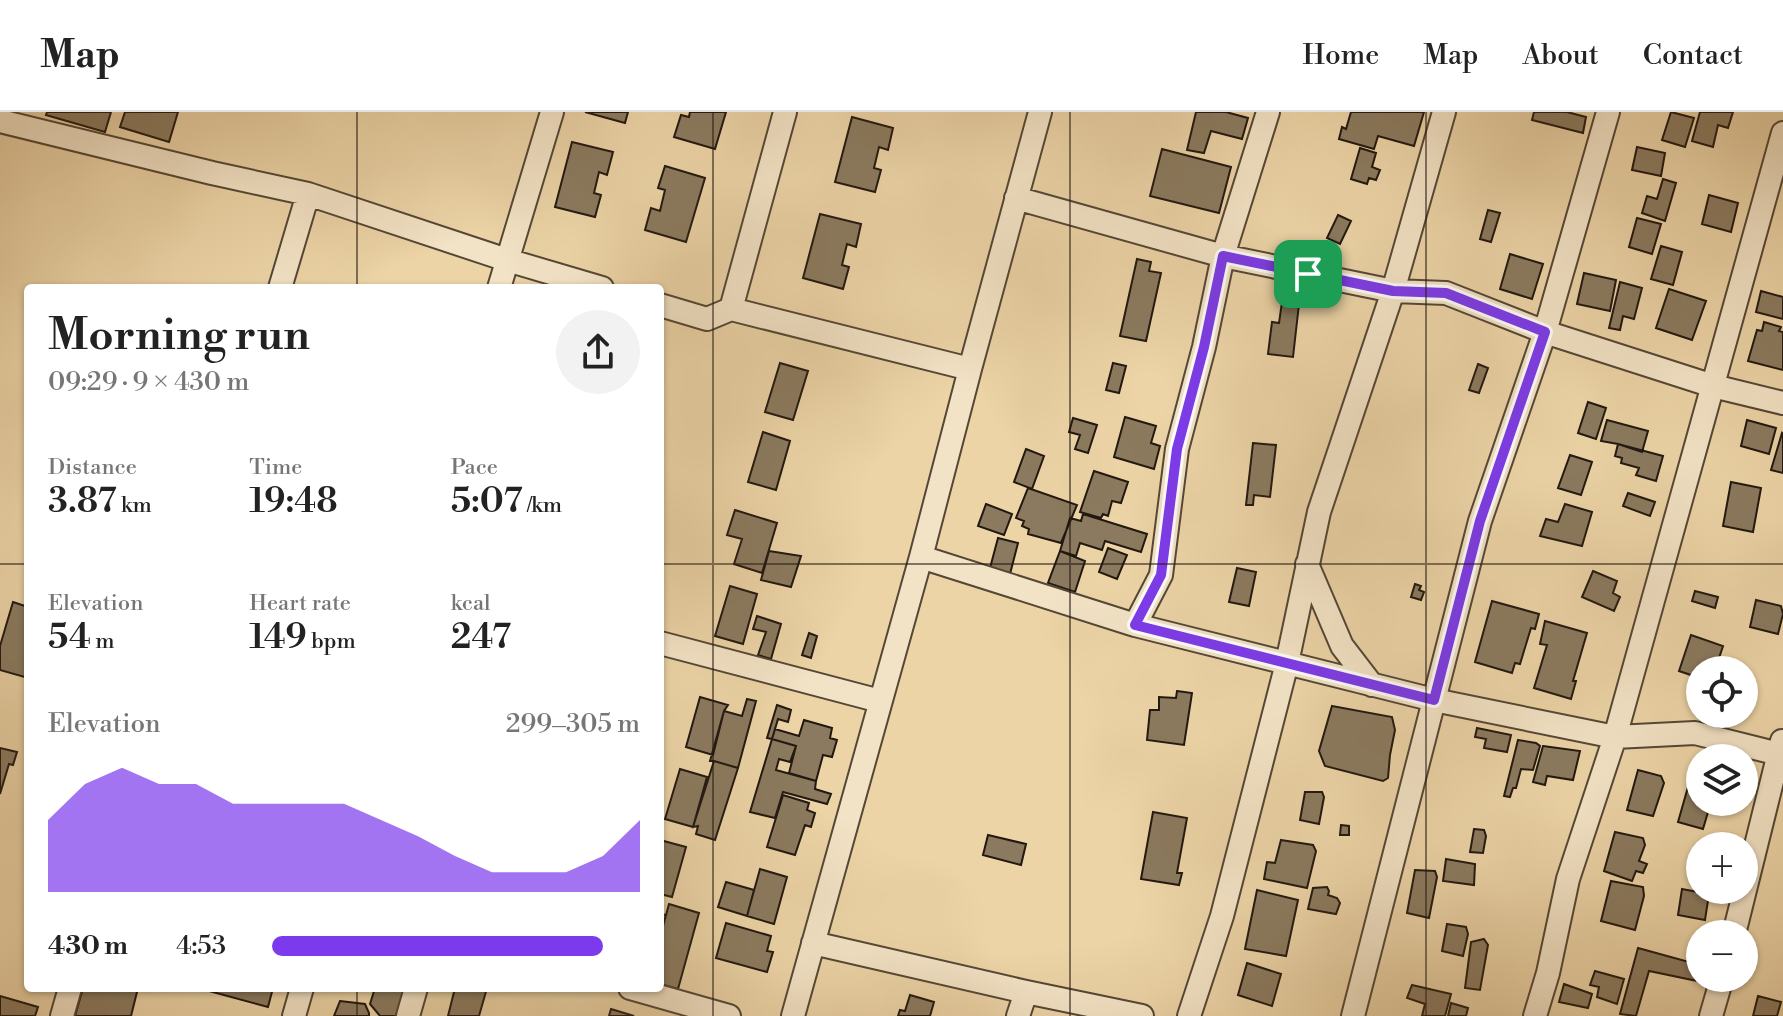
<!DOCTYPE html>
<html lang="en">
<head>
<meta charset="utf-8">
<style>
  :root { --surface:#fff; --page:#f2f2f2; --text:#222; --muted:#767676; --line:#e0e0e0; --accent:#7c3aed }
  body { margin:0; font-family:"Libre Bodoni",serif; background:var(--page); color:var(--text); height:100vh; display:flex; flex-direction:column; font-size:30px; white-space:nowrap }
  * { box-sizing:border-box; margin:0 }
  p { font-size:26px; color:var(--muted) }
  .icon { flex:none; width:44px; height:44px; fill:none; stroke:currentColor; stroke-width:2; stroke-linecap:round; stroke-linejoin:round }
  .map { position:relative; flex:1; overflow:hidden }
  .side { position:absolute; left:24px; top:172px; width:640px; height:708px; display:flex; flex-direction:column; background:var(--surface); border-radius:8px; box-shadow:0 2px 6px #0004 }
  .side>* { flex:none }
  .fabs { position:absolute; left:1686px; top:544px; display:grid; gap:16px }
  .fabs a { display:grid; place-items:center; width:72px; height:72px; border-radius:50%; background:var(--surface); box-shadow:0 2px 6px #0004; font-size:40px }
  .pin { position:absolute; display:grid; place-items:center; width:68px; height:68px; color:#fff; margin:-34px; border-radius:16px; box-shadow:0 4px 12px #0006 }
  .round { display:grid; place-items:center; flex:none; width:84px; height:84px; border-radius:42px; background:var(--page) }
  .head { display:flex; align-items:center; justify-content:space-between; height:136px; padding:0 24px }
  h1 { font-size:44px; font-weight:600; line-height:60px }
  .metrics { display:grid; grid-template-columns:repeat(3,1fr); gap:12px; height:136px; padding:8px 24px }
  .metrics div { display:grid; align-content:center }
  .metrics b { font-size:34px; font-weight:600 }
  .metrics small { font-size:22px; font-weight:400 }
  .metrics p { font-size:22px }
  .chart { height:224px; padding:16px 24px }
  .chart p { display:flex; justify-content:space-between }
  .chart svg { width:100%; height:144px; margin-top:8px; fill:var(--accent); opacity:.7 }
  ul { padding:0 24px; list-style:none; font-size:26px }
  li { display:grid; grid-template-columns:128px 96px 1fr; align-items:center; height:60px }
  li i { height:20px; border-radius:10px; background:var(--accent) }
  header { display:flex; align-items:center; gap:48px; box-sizing:border-box; height:112px; padding:0 40px; background:var(--surface); border-bottom:2px solid var(--line) }
  header strong { font-size:38px }
  nav { display:flex; gap:44px; margin-inline-start:auto; font-size:28px }
  .map>svg:first-child { display:block }
</style>
</head>
<body>
<header>
<strong>Map</strong>
<nav><a>Home</a><a>Map</a><a>About</a><a>Contact</a></nav>
</header>
<div class="map">
<svg width="1783" height="904" viewBox="0 0 1783 904">
  <rect width="100%" height="100%" fill="#ecd4a7"/>
  <filter id="stains"><feTurbulence type="fractalNoise" baseFrequency=".0025" numOctaves="4"/><feColorMatrix values="0 0 0 0 .2 0 0 0 0 .09 0 0 0 0 .02 0 0 0 .5 -.17"/></filter>
  <radialGradient id="worn" r=".72"><stop offset=".6" stop-color="#630" stop-opacity="0"/><stop offset="1" stop-color="#630" stop-opacity=".3"/></radialGradient>
  <!-- building -->
  <path fill="#8b7a5f" stroke="#211810" stroke-width="2" d="M47,0H111L105,20L46,3Z
    M125,0H178L169,30L120,15Z
    M585,0H628L625,11Z
    M690,0H726L715,37L674,25L681,3L689,5Z
    M1196,0H1226L1248,6L1242,27L1211,19L1204,41L1187,38Z
    M1351,0H1424L1414,34L1378,24L1374,37L1339,27L1342,15L1346,17Z
    M1534,0H1567L1586,5L1583,21L1532,8Z
    M1671,0L1694,6L1685,35L1662,28Z
    M1700,0H1733L1728,16L1718,13L1713,35L1692,29Z
    M852,5L893,16L888,38L879,35L874,56L881,58L875,80L835,70Z
    M572,30L613,40L607,63L599,60L594,81L601,83L595,105L555,95Z
    M1637,35L1665,41L1661,64L1632,58Z
    M1360,36L1376,41L1372,55L1380,58L1376,68L1369,66L1367,72L1351,67Z
    M1162,37L1231,55L1219,101L1150,84Z
    M665,54L705,66L686,130L645,118L651,96L660,99L665,78L658,76Z
    M1663,67L1676,71L1665,109L1642,101L1647,84L1657,87Z
    M1709,83L1738,91L1731,120L1702,112Z
    M1488,98L1500,101L1491,130L1480,127Z
    M820,102L861,112L856,135L847,132L842,153L849,155L843,177L803,166Z
    M1338,103L1351,109L1340,132L1327,126Z
    M1637,106L1661,112L1652,142L1629,135Z
    M1661,134L1682,140L1673,173L1651,167Z
    M1510,142L1543,152L1532,187L1500,177Z
    M1137,147L1151,150L1149,159L1161,161L1146,229L1120,224Z
    M1584,161L1616,168L1610,199L1577,192Z
    M1620,170L1642,176L1634,207L1623,204L1620,218L1609,216Z
    M1669,177L1706,189L1692,228L1656,216Z
    M1761,179L1783,185V207L1756,200Z
    M1282,190L1299,192L1293,245L1268,242L1272,210L1279,211Z
    M1764,210L1781,215L1779,219L1783,220V258L1748,249L1757,218L1762,219Z
    M780,251L808,259L793,308L765,300Z
    M1113,251L1126,254L1119,281L1106,278Z
    M1478,252L1488,256L1479,281L1469,278Z
    M1588,290L1606,296L1596,327L1578,321Z
    M1125,305L1156,314L1151,331L1160,334L1154,357L1114,345Z
    M1073,306L1097,313L1088,341L1075,337L1080,323L1069,320Z
    M1607,308L1648,319L1642,340L1618,332L1601,329Z
    M1747,308L1776,316L1769,342L1741,334Z
    M763,320L790,329L776,378L748,370Z
    M1782,321L1783,322V361L1771,358Z
    M1253,331L1276,333L1270,385L1254,383L1253,393H1246Z
    M1618,332L1663,344L1656,369L1636,363L1639,356L1621,351L1622,346L1615,344Z
    M1026,337L1044,344L1032,377L1014,370Z
    M1570,343L1592,350L1581,383L1558,376Z
    M1094,359L1128,370L1121,391L1112,389L1108,404L1103,402L1101,406L1080,400Z
    M1731,370L1761,376L1753,420L1723,414Z
    M1028,376L1077,393L1061,431L1028,422L1029,417L1022,414L1024,409L1016,406Z
    M1628,381L1655,390L1650,404L1623,394Z
    M986,392L1012,402L1004,423L978,414Z
    M1565,392L1592,400L1582,434L1540,424L1546,407L1558,410Z
    M735,398L777,411L762,461L734,452L742,427L727,423Z
    M1083,402L1147,422L1141,440L1105,429L1102,438L1080,431L1076,444L1060,439L1070,406L1081,409Z
    M998,426L1018,431L1010,462L990,456Z
    M1108,436L1127,443L1117,467L1099,460Z
    M769,439L801,444L791,475L761,468Z
    M1060,439L1085,449L1075,480L1048,471Z
    M1237,456L1256,460L1249,494L1229,490Z
    M1593,459L1617,469L1613,481L1620,485L1614,499L1582,485Z
    M1415,472L1421,474L1419,478L1424,480L1421,488L1411,485Z
    M730,474L757,482L743,532L715,524Z
    M1695,479L1718,485L1715,496L1692,489Z
    M1756,488L1781,494L1783,502L1778,522L1750,515Z
    M1492,489L1539,502L1535,517L1531,516L1520,552L1515,551L1512,561L1475,550Z
    M13,490L28,495V566L0,558V534Z
    M757,504L781,512L771,547L758,543L766,520L753,517Z
    M1545,509L1587,521L1573,569H1576L1571,587L1534,576L1547,533L1540,532Z
    M809,521L817,524L811,546L802,543Z
    M1691,523L1723,534L1715,558H1700V566L1679,559Z
    M1177,579L1192,581L1184,633L1147,628L1150,598H1159V585L1176,586Z
    M700,585L728,593L724,599L713,643L686,635Z
    M747,587L756,589L738,656L714,649H710L724,599L742,604Z
    M777,593L791,598L788,610L778,607L772,627L767,626Z
    M1332,594L1392,605L1395,618L1390,643L1388,666L1383,669L1325,654L1319,639Z
    M804,608L832,616L830,626L837,628L832,645L823,643L816,669L789,661L796,634L772,627L775,617L799,624Z
    M1477,616L1511,623L1507,640L1484,636L1486,627L1475,625Z
    M772,627L796,634L790,650L779,647L776,658L816,669L815,677L831,682L827,692L783,680L775,706L750,700Z
    M1518,628L1536,631L1540,634L1533,658L1521,657L1516,676H1513L1510,685L1504,684Z
    M1543,634L1580,639L1573,668L1547,664L1545,673L1533,670Z
    M0,636L17,640L13,653L9,652L0,682Z
    M714,649L738,656L715,728L696,722L698,714L693,715Z
    M680,657L707,665L693,715L665,707Z
    M1638,658L1661,664L1664,671L1653,704L1627,698Z
    M1692,661L1700,663V690H1711L1703,717L1678,710Z
    M1305,680H1322L1324,685L1319,712L1300,708Z
    M783,683L809,691L807,698L815,701L811,715L805,713L795,743L767,735Z
    M1153,700L1187,706L1177,761H1182L1179,773L1141,767Z
    M1341,713L1349,714V723H1340Z
    M1474,717L1484,718L1486,724L1483,741L1470,740Z
    M1615,720L1643,726L1645,733L1639,749L1647,752L1643,761L1636,759L1632,769L1604,759Z
    M988,723L1026,732L1021,753L983,743Z
    M660,728L686,735L672,785L660,782Z
    M1281,728L1313,733L1316,739L1307,776L1264,767L1267,750L1275,751Z
    M1446,747L1475,752L1474,773L1443,769Z
    M760,757L787,765L774,812L747,804Z
    M1415,758L1435,759L1437,765L1429,806L1407,801Z
    M1611,769L1643,775L1644,784L1635,818L1601,809Z
    M726,770L754,778L747,804L718,795Z
    M1327,775L1329,779L1328,783L1337,786L1340,791L1336,802L1308,797L1313,776Z
    M1682,777L1709,782L1705,808L1678,803Z
    M1257,778L1298,788L1286,844L1245,837Z
    M669,792L699,801L678,877L660,872V825Z
    M660,802L666,803L660,824Z
    M726,811L771,824L767,839L773,840L767,860L716,846Z
    M1447,812L1466,815L1468,822L1463,844L1442,839Z
    M1484,827L1488,833L1480,878L1465,876L1471,830Z
    M1638,836L1700,853V866H1703L1702,870L1649,859L1636,904L1620,902Z
    M1247,851L1281,862L1272,894L1238,883Z
    M1595,859L1624,867L1617,892L1597,885L1599,875L1590,873Z
    M1564,872L1592,882L1588,896L1559,890Z
    M1412,873L1451,882L1445,904H1422L1425,892L1407,886Z
    M83,876H138L131,904H75Z
    M198,876H273L268,895Z
    M375,876H407L398,904H380L370,892Z
    M455,876H487L479,904H448Z
    M910,883L934,890L930,904H898L900,898L905,899Z
    M0,884L38,895L35,904H0Z
    M1758,884L1781,890L1777,904H1753Z
    M340,889L365,892L369,901V904H334Z
    M1451,891L1468,896L1466,904H1448Z
    M611,897L634,904H609Z"/>
  <g fill="none" stroke-linecap="round" stroke-linejoin="round">
    <!-- minor casing -->
    <g stroke="#544736" stroke-width="26">
      <path id="minor" d="M0,9L212,61L308,82L507,148L602,176
        M1016,86L1223,144L1393,179L1446,181L1545,220L1713,274L1783,291
        M280,176L308,82
        M499,176L552,0
        M660,193L707,207L731,197L970,257
        M731,197L785,0
        M921,445L1135,513L1434,588L1615,625L1695,621L1783,643
        M1307,452L1342,534L1372,573
        M1135,513L1161,463L1177,337L1204,235L1223,144L1268,0
        M660,531L880,589
        M1734,822L1782,629
        M813,831L1026,880L1142,904
        M630,876L729,904
        M62,904L70,876
        M294,904L302,876
        M408,904L416,876
        M793,904L921,445L970,257L1040,0
        M1018,904L1026,880
        M1189,904L1222,804L1287,551L1319,400L1393,179L1444,0
        M1353,904L1480,409L1545,220L1608,0
        M1535,904L1548,861L1568,767L1615,625L1783,21
        M1711,904L1722,866"/>
    </g>
    <!-- minor -->
    <use href="#minor" stroke="#f3e3c6" stroke-width="22"/>
  </g>
  <g fill="none" stroke-linecap="round" stroke-linejoin="round">
    <!-- route casing -->
    <g stroke="#fff" stroke-width="16">
      <path id="route" d="M1223,144L1393,179L1446,181L1545,220L1480,409L1434,588L1135,513L1161,463L1177,337L1204,235Z"/>
    </g>
    <!-- route -->
    <use href="#route" stroke="#7c3aed" stroke-width="10"/>
  </g>
  <!-- grid -->
  <path fill="none" stroke="#211810" stroke-width="2" stroke-opacity="0.55" d="M357,0V176M713,0V904M1070,0V904M1426,0V904M0,452H28M660,452H1783M357,876V904"/>
  <rect width="100%" height="100%" filter="url(#stains)"/>
  <rect width="100%" height="100%" fill="url(#worn)"/>
</svg>
<div class="fabs">
<a><svg class="icon" aria-label="locate" viewBox="0 0 24 24"><circle cx="12" cy="12" r="6"/><path d="M12 2v4M12 18v4M2 12h4M18 12h4"/></svg></a>
<a><svg class="icon" aria-label="layers" viewBox="0 0 24 24"><path d="M12 4l9 5-9 5-9-5zM3 14l9 5 9-5"/></svg></a>
<a>+</a>
<a>−</a>
</div>
<div class="pin" style="left:1308px;top:162px;background:#1e9e55"><svg class="icon" aria-label="arrive" viewBox="0 0 24 24"><path d="M6 21V4h12l-3 4 3 4H6"/></svg></div>
<section class="side">
<div class="head"><div><h1>Morning run</h1><p>09:29 · 9 × 430 m</p></div><a class="round"><svg class="icon" aria-label="share" viewBox="0 0 24 24"><path d="M12 15V3M7 8l5-5 5 5M5 13v7h14v-7"/></svg></a></div>
<div class="metrics">
<div><p>Distance</p><b>3.87<small> km</small></b></div>
<div><p>Time</p><b>19:48</b></div>
<div><p>Pace</p><b>5:07<small> /km</small></b></div>
</div>
<div class="metrics">
<div><p>Elevation</p><b>54<small> m</small></b></div>
<div><p>Heart rate</p><b>149<small> bpm</small></b></div>
<div><p>kcal</p><b>247</b></div>
</div>
<div class="chart"><p><span>Elevation</span>299–305 m</p>
<svg viewBox="0 0 160 44" preserveAspectRatio="none"><path d="M0 44V22L10 11L20 6L30 11L40 11L50 17L60 17L70 17L80 17L90 22L100 27L110 33L120 38L130 38L140 38L150 33L160 22V44z"/></svg>
</div>
<ul>
<li><b>430 m</b>4:53<i style="width:90%"></i></li>
</ul>
</section>
</div>
</body>
</html>
